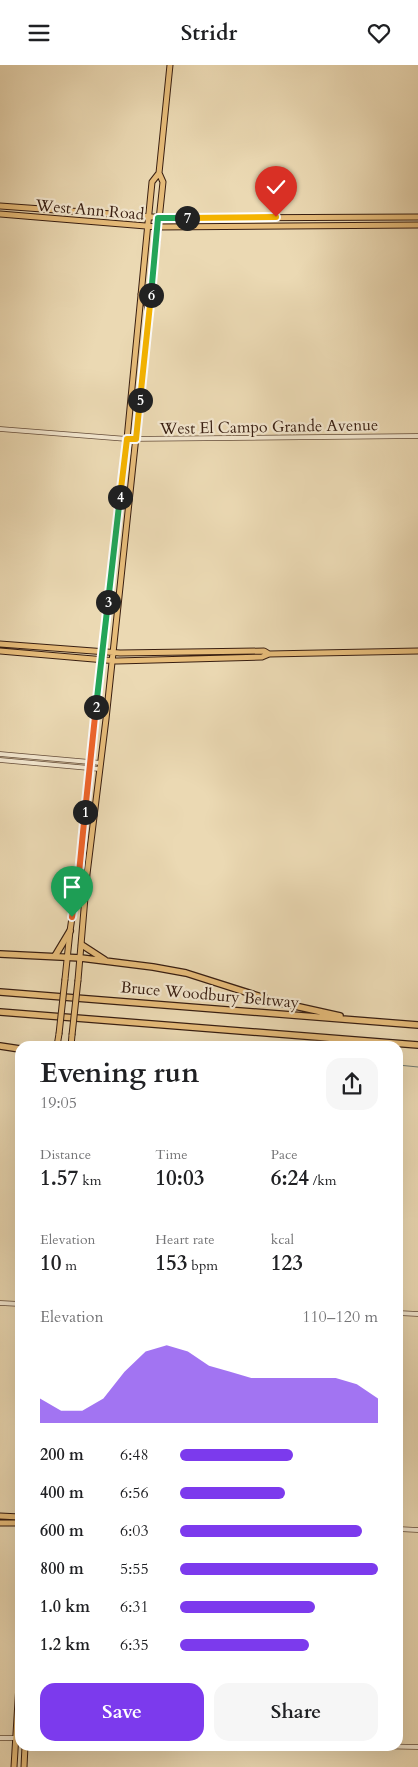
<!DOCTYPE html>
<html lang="en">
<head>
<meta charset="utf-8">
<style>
  :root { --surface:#fff; --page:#f6f6f6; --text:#202124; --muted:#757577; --accent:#7c3aed }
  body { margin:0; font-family:Cardo,serif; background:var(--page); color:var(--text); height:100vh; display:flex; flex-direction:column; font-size:19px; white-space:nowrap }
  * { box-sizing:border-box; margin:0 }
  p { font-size:16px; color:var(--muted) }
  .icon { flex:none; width:28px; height:28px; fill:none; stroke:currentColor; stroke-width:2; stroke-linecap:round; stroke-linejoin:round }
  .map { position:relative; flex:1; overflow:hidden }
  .sheet { position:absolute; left:15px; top:976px; width:388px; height:710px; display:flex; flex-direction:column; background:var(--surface); border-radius:15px; box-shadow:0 5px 20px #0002 }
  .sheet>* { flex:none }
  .pin { position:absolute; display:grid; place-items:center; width:42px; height:42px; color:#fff; margin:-51px -21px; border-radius:50% 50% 50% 0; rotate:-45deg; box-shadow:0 0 5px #0007 }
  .pin .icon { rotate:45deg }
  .km { position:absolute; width:25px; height:25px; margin:-12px; border-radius:50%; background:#222; color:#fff; font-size:14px; line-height:25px; text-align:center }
  .round { display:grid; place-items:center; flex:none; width:52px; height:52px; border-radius:15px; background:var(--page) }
  .head { display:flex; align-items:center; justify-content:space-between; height:85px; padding:0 25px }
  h1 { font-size:28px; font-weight:700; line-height:38px }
  .metrics { display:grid; grid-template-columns:repeat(3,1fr); gap:8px; height:85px; padding:5px 25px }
  .metrics div { display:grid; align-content:center }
  .metrics b { font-size:21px; font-weight:700 }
  .metrics small { font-size:14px; font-weight:400 }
  .metrics p { font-size:14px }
  .chart { height:140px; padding:10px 25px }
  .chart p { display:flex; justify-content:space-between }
  .chart svg { width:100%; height:90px; margin-top:5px; fill:var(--accent); opacity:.7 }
  .cta { display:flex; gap:10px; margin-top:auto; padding:10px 25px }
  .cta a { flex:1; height:58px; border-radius:15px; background:var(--accent); color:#fff; font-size:20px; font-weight:700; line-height:58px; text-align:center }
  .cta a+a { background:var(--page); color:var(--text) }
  ul { padding:0 25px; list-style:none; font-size:16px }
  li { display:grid; grid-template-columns:80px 60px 1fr; align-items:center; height:38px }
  li i { height:12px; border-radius:6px; background:var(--accent) }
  header { display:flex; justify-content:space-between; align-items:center; height:65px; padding:0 25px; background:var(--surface); font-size:22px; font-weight:700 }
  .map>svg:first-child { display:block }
</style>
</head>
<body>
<header><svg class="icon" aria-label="menu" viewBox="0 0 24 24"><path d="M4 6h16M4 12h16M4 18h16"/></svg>Stridr<svg class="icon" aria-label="heart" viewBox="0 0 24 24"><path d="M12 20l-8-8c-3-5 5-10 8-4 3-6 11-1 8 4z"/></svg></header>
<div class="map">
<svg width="418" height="1702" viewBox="0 0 418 1702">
  <rect width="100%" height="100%" fill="#ebd9b3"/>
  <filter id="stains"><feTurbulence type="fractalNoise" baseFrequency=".004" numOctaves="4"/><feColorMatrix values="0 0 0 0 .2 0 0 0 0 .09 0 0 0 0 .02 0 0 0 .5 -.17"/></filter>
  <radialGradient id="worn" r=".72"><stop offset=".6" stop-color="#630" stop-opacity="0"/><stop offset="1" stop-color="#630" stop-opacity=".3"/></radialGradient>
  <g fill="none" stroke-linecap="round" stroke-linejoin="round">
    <!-- stream -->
    <path stroke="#727b72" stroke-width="1" d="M398,1000L418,1002"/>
    <!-- minor casing -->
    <g stroke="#654d3a" stroke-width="5.5">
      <path id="minor" d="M0,364L127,374L418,371
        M0,689L101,698
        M0,695L100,704
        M0,1238L20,1239
        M398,1248L418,1249
        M398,1464L418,1465
        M0,1673H20
        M370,1681L418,1682"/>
    </g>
    <!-- major casing -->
    <g stroke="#381e11" stroke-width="7">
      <path id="major" d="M0,141L168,153L418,152
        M0,149L158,162L418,160
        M141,229L145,232L149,248
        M0,579L120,588L264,586L269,589
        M0,586L117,596L262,592L269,589L418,586
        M65,914L70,866L80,799L96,639L127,374L152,117L159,108L170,0
        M78,915L87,809L106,654L163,117L159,108
        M57,981L59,969
        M71,981L72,970
        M0,1451L20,1452
        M0,1458H20
        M14,1702L20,1603
        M24,1702L25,1681"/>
    </g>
    <!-- highway casing -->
    <g stroke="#381e11" stroke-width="8">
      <path id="highway" d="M82,880L105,895
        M0,889L81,893L153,902L186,908L277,937L340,951
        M55,891L70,866
        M0,927L418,960
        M0,947L418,980
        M0,981L20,984
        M271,981L341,977"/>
    </g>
    <!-- minor -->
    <use href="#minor" stroke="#f2e6ce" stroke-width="4"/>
    <!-- major -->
    <use href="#major" stroke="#e6bc7a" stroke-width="5"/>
    <!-- highway -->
    <use href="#highway" stroke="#e6bc7a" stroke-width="5.5"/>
    <!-- major-bridge casing -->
    <g stroke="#381e11" stroke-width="7" stroke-linecap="butt">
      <path id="major-bridge" d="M59,969L65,914
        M72,970L78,915"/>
    </g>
    <!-- major-bridge -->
    <use href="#major-bridge" stroke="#e6bc7a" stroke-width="5"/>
  </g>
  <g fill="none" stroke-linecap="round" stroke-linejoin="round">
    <!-- split-1 casing -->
    <g stroke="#fff" stroke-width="10">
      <path id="split-1" d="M72,852L79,808L85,747"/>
    </g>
    <!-- split-2 casing -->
    <g stroke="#fff" stroke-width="10">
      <path id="split-2" d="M85,747L96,642"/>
    </g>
    <!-- split-3 casing -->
    <g stroke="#fff" stroke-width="10">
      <path id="split-3" d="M96,642L108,537"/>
    </g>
    <!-- split-4 casing -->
    <g stroke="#fff" stroke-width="10">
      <path id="split-4" d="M108,537L120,432"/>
    </g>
    <!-- split-5 casing -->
    <g stroke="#fff" stroke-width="10">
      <path id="split-5" d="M120,432L127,374H136L140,335"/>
    </g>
    <!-- split-6 casing -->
    <g stroke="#fff" stroke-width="10">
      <path id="split-6" d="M140,335L151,230"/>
    </g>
    <!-- split-7 casing -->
    <g stroke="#fff" stroke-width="10">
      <path id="split-7" d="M151,230L158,153H187"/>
    </g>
    <!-- split-8 casing -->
    <g stroke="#fff" stroke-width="10">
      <path id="split-8" d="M187,153L276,152"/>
    </g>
    <!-- split-1 -->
    <use href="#split-1" stroke="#f0652b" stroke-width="6"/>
    <!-- split-2 -->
    <use href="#split-2" stroke="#f0652b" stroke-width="6"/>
    <!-- split-3 -->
    <use href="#split-3" stroke="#22a559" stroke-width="6"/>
    <!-- split-4 -->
    <use href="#split-4" stroke="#22a559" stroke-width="6"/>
    <!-- split-5 -->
    <use href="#split-5" stroke="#f5b400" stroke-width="6"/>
    <!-- split-6 -->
    <use href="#split-6" stroke="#f5b400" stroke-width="6"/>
    <!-- split-7 -->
    <use href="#split-7" stroke="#22a559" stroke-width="6"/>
    <!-- split-8 -->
    <use href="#split-8" stroke="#f5b400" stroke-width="6"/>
  </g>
  <g text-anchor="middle" stroke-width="4.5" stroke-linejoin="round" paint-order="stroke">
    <!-- street labels -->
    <g font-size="16" fill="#381e11" stroke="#f2e6ce">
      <text transform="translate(90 144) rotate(5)" y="6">West Ann Road</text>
      <text transform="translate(269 361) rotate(-1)" y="6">West El Campo Grande Avenue</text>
      <text transform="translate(210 929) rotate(5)" y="6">Bruce Woodbury Beltway</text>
    </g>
  </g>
  <rect width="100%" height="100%" filter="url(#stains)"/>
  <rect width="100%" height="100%" fill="url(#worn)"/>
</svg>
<div class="pin" style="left:72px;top:852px;background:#1e9e55"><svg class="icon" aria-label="arrive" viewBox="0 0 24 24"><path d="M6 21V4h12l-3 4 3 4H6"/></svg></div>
<div class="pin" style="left:276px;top:152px;background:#d93025"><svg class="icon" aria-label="check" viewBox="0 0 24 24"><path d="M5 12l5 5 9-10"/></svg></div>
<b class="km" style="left:85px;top:747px">1</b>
<b class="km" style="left:96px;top:642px">2</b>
<b class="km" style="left:108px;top:537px">3</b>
<b class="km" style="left:120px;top:432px">4</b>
<b class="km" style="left:140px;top:335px">5</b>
<b class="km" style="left:151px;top:230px">6</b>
<b class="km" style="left:187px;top:153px">7</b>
<section class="sheet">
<div class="head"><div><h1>Evening run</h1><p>19:05</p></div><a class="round"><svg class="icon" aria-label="share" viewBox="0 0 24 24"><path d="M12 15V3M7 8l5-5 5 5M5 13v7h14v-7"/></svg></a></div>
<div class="metrics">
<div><p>Distance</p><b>1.57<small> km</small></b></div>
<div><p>Time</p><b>10:03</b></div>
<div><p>Pace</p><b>6:24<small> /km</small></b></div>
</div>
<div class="metrics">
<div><p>Elevation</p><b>10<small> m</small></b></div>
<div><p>Heart rate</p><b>153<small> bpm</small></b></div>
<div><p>kcal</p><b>123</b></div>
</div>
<div class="chart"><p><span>Elevation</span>110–120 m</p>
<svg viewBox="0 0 160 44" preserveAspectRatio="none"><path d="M0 44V32L10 38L20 38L30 32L40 19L50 9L60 6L70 9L80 16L90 19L100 22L110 22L120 22L130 22L140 22L150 25L160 32V44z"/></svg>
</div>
<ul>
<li><b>200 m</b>6:48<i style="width:57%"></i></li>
<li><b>400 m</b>6:56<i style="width:53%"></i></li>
<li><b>600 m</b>6:03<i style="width:92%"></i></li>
<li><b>800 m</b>5:55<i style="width:100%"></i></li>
<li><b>1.0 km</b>6:31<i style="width:68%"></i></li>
<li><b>1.2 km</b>6:35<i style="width:65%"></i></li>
</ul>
<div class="cta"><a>Save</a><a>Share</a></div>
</section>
</div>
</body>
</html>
